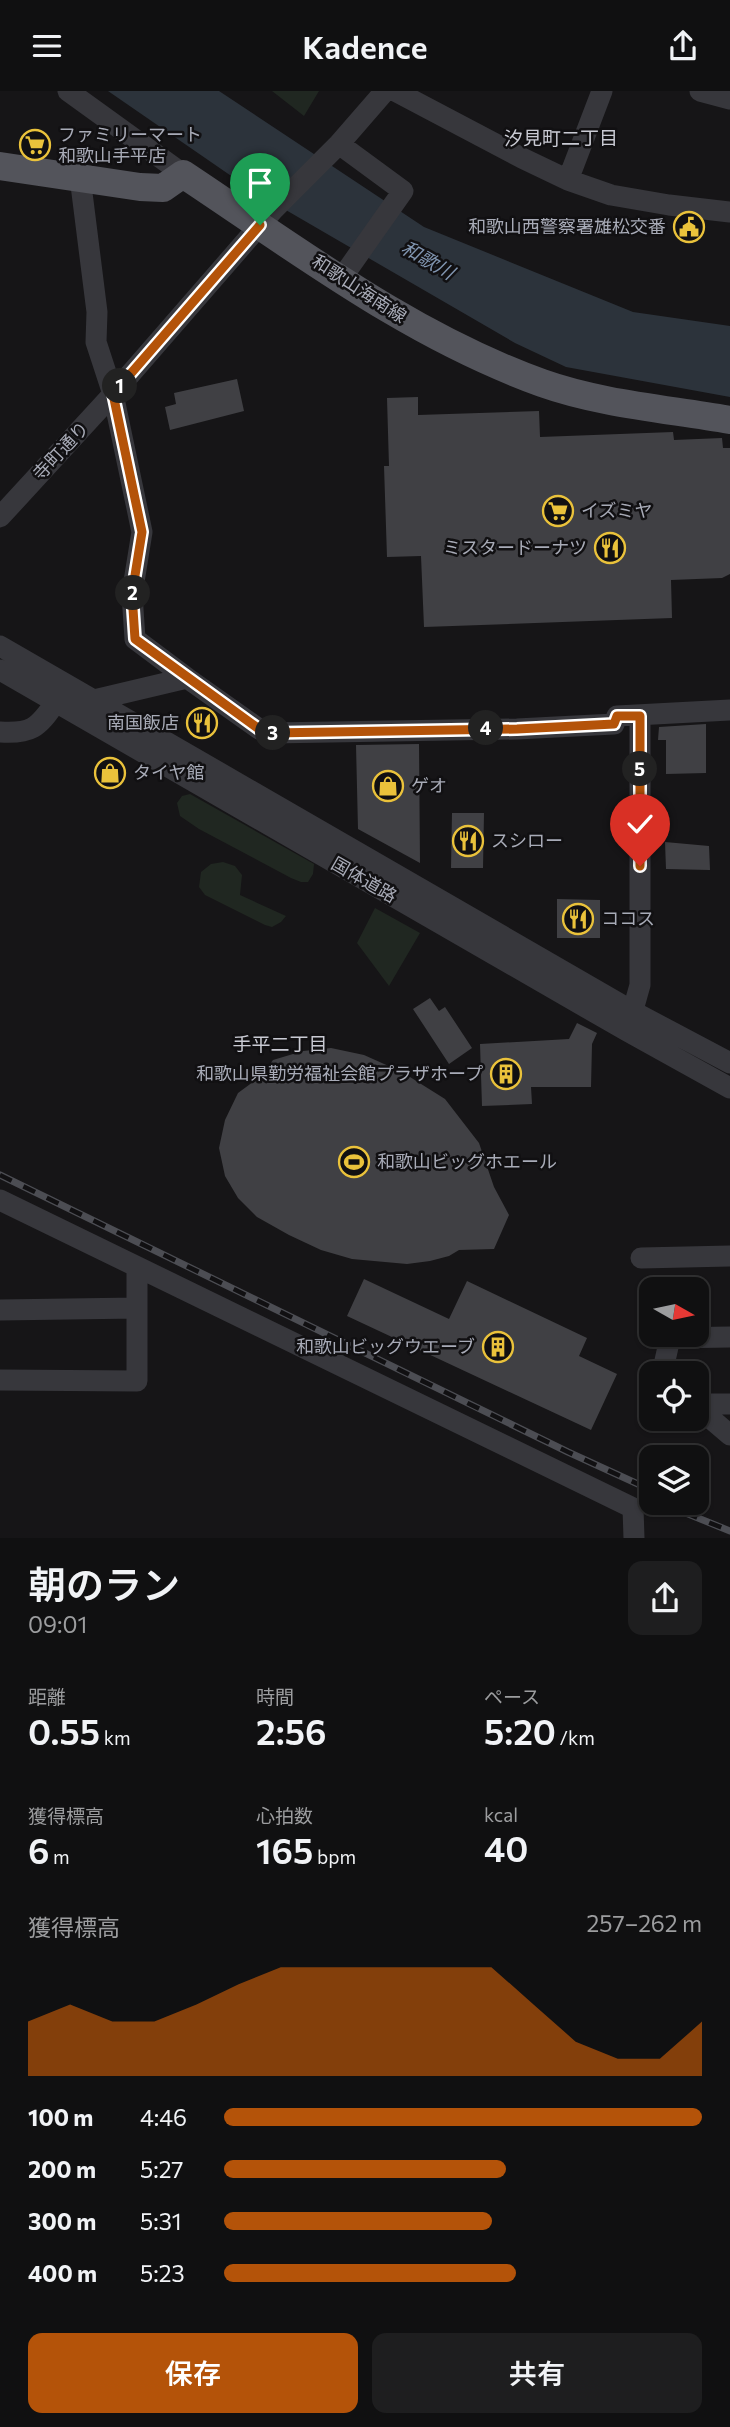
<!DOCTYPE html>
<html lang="ja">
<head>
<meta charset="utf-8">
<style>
  :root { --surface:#101011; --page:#1e1e1f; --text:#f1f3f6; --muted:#9c9d9f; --line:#303031; --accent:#b45309 }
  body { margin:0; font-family:Commissioner,"Noto Sans JP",sans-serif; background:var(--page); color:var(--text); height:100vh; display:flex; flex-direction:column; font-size:26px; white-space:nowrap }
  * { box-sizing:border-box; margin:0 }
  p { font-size:23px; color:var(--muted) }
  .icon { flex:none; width:38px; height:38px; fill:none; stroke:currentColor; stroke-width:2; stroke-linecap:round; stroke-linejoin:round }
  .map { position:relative; height:1447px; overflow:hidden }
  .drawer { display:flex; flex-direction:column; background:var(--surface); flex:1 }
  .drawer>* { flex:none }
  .needle { width:46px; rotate:99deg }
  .tools { position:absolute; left:639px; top:1186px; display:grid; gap:14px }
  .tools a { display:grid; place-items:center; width:70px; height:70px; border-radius:14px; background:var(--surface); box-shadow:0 2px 5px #0004,0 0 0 2px var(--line); font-size:35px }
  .pin { position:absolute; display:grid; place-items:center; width:60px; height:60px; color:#fff; margin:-72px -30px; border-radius:50% 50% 50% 0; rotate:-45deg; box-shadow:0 0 7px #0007 }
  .pin .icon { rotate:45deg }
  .km { position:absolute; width:35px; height:35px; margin:-18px; border-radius:50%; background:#222; color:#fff; font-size:19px; line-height:35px; text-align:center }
  .round { display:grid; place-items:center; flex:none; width:74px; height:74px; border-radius:14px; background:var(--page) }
  .overview { display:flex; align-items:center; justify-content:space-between; height:119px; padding:0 28px }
  h1 { font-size:38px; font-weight:600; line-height:52px }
  .figures { display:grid; grid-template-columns:repeat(3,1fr); gap:10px; height:119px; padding:7px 28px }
  .figures div { display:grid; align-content:center }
  .figures b { font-size:35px; font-weight:600 }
  .figures small { font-size:19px; font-weight:400 }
  .figures p { font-size:19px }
  .chart { height:196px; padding:14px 28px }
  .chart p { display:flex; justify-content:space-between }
  .chart svg { width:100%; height:126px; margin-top:7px; fill:var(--accent); opacity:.7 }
  .action { display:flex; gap:14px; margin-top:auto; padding:14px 28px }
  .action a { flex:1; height:80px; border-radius:14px; background:var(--accent); color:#fff; font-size:28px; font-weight:600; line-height:80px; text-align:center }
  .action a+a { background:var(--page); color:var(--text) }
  ul { padding:0 28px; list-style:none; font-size:23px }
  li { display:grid; grid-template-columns:112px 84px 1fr; align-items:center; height:52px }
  li i { height:18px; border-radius:9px; background:var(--accent) }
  header { display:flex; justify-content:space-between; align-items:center; height:91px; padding:0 28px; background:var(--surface); font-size:32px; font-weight:600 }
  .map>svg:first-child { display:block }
</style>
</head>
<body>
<header><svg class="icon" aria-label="menu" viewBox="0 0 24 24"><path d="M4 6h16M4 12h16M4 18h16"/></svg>Kadence<svg class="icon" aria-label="share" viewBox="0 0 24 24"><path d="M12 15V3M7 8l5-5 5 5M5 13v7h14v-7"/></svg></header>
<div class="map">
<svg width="730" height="1447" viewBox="0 0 730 1447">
  <rect width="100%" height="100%" fill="#161517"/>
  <!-- green -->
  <path fill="#202721" d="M272,0H319L304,25Z
    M190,703L314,773L313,783L308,791H301L291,787L199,738L180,725L177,712L182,705Z
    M223,771L235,775L242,784L240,804L286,825L281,831L272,836L265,834L205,804L199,796L201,781L211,773Z
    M375,817L420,842L389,895L357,852Z"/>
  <!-- water -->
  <path fill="#2c333b" d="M108,0H219L424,136L633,221L730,235V306L566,276L515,252L253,100Z"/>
  <!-- building -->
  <path fill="#404044" d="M237,288L244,320L170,339L165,316L176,313L174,302Z
    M418,306V324L539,320L540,346L673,341L674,349L722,347L723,357H730V483L722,487L671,489L672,527L424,536L421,465L387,466L384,375H389L387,307Z
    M706,633V682L666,683V649H658L659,636Z
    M419,653L420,772L358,738L356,654Z
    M452,722H484L483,777H451Z
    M665,751L709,755L710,779L666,778Z
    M557,808L600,809V847H557Z
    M430,907L439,920L445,916L472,957L449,973L413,918Z
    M577,932L597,942L592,953L591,996H531L532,1013L482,1015L480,953L569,948Z
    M331,957L364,964L402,981L445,1008L479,1052L494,1096L509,1124L494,1158L459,1159L449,1165L430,1170L407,1173L352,1168L321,1159L289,1144L257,1126L238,1107L225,1085L219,1057L225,1029L238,1002L261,985L273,969L303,960Z
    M364,1188L449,1228L467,1190L587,1247L579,1265L617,1283L591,1339L347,1225Z"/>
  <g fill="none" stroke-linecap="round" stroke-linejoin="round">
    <!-- minor -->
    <path stroke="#37373c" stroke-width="21" d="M68,0L183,83
      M395,0L522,67L568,89L611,104L669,114L730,121
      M700,0L730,8
      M339,53L403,100L341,188
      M80,86L97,221L96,251L113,303L142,441L132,503L135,548L187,587
      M568,89L602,0
      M0,426L113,303L273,119L339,53L385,0
      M0,555L634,921L730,972
      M0,579L627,940L730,997
      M90,616L94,609L187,587L259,638L271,642L517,638L614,633L617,625L730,619
      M0,641C31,643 38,637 55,612
      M629,933L640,894V625
      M0,1109L633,1417L634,1447
      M641,1167L730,1165
      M0,1219L137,1217
      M662,1283L670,1247L730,1246
      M0,1289L137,1290V1176
      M696,1313H730
      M696,1315L730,1344"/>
    <!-- major -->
    <path stroke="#53545b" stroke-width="28" d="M0,75L140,96L163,97L183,83C299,160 411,245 542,292C601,313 668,318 730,329"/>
    <!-- rail casing -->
    <g stroke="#4c4d53" stroke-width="7">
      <path id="rail" d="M0,1084L568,1361L651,1399
        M661,1412L730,1440"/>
    </g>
    <!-- rail -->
    <use href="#rail" stroke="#111012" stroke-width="4.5" stroke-dasharray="13" stroke-linecap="butt"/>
  </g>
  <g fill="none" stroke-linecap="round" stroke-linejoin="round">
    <!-- route casing -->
    <g stroke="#fff" stroke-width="14">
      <path id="route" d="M260,134L113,303L142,441L132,503L135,548L259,638L271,642L517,638L614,633L617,625H640V775"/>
    </g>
    <!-- route -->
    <use href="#route" stroke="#b45309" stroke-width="9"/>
  </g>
  <!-- icons -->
  <defs>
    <g id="supermarket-ring" transform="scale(1.575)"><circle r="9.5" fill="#111012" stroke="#eac23b" stroke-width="1.5"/><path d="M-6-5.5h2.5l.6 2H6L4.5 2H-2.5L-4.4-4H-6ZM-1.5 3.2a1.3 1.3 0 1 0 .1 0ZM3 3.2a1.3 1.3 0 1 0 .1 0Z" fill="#eac23b"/></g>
    <g id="civic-ring" transform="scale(1.575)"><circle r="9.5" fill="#111012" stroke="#eac23b" stroke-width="1.5"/><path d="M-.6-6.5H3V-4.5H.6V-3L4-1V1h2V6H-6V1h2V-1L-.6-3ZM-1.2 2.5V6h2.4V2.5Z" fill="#eac23b"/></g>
    <g id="restaurant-ring" transform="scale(1.575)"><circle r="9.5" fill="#111012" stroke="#eac23b" stroke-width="1.5"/><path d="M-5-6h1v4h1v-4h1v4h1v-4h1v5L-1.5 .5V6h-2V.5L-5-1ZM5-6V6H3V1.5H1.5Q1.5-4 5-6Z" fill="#eac23b"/></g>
    <g id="shop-ring" transform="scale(1.575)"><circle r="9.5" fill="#111012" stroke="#eac23b" stroke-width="1.5"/><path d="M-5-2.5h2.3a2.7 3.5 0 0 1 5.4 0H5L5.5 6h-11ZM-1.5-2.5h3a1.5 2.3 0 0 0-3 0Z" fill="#eac23b"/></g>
    <g id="building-ring" transform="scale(1.575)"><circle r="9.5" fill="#111012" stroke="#eac23b" stroke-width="1.5"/><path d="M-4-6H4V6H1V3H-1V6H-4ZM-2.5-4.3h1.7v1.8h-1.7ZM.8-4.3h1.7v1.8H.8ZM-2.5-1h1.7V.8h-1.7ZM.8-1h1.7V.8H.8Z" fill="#eac23b"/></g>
    <g id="stadium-ring" transform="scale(1.575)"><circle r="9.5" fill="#111012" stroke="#eac23b" stroke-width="1.5"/><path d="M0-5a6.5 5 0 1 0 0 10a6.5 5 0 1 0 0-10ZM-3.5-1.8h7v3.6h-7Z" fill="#eac23b"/></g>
  </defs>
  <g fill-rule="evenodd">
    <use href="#supermarket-ring" x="35" y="54"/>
    <use href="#civic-ring" x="689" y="136"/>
    <use href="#supermarket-ring" x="558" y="420"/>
    <use href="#restaurant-ring" x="610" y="457"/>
    <use href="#restaurant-ring" x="202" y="632"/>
    <use href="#shop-ring" x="110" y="682"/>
    <use href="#shop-ring" x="388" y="695"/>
    <use href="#restaurant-ring" x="468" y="750"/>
    <use href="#restaurant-ring" x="578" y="828"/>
    <use href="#building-ring" x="506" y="983"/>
    <use href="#stadium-ring" x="354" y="1071"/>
    <use href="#building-ring" x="498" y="1256"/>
  </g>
  <g text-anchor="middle" stroke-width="5" stroke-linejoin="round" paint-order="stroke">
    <!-- poi labels -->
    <g font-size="18" fill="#a8abb7" stroke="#111012" text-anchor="start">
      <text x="58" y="50">ファミリーマート<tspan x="58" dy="21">和歌山手平店</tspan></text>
      <text x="666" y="142" text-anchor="end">和歌山西警察署雄松交番</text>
      <text x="581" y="426">イズミヤ</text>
      <text x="587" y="463" text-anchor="end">ミスタードーナツ</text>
      <text x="179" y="638" text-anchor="end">南国飯店</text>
      <text x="133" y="688">タイヤ館</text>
      <text x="411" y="701">ゲオ</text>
      <text x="491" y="756">スシロー</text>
      <text x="601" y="834">ココス</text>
      <text x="483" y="989" text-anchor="end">和歌山県勤労福祉会館プラザホープ</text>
      <text x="377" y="1077">和歌山ビッグホエール</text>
      <text x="475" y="1262" text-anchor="end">和歌山ビッグウエーブ</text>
    </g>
    <!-- street labels -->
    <g font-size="18" fill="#a8abb7" stroke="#111012">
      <text transform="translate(359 198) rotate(33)" y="6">和歌山海南線</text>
      <text transform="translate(61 360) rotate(-47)" y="6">寺町通り</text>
      <text transform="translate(364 789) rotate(30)" y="6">国体道路</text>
    </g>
    <!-- neighbourhood labels -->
    <g font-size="19" fill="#c9cad3" stroke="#111012">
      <text x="561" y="54">汐見町二丁目</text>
      <text x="280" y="960">手平二丁目</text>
    </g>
    <!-- water labels -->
    <g font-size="19" font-style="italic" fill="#8095b0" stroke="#111012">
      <text transform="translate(428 169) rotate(30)" y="7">和歌川</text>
    </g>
  </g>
</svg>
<div class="tools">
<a><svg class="needle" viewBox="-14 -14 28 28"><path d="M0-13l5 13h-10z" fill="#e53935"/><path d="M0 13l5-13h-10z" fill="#9c9d9f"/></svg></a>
<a><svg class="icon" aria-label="locate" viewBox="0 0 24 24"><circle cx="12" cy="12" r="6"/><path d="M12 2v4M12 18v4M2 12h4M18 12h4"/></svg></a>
<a><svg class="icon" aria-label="layers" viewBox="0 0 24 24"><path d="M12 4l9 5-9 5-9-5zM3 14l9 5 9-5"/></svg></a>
</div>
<div class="pin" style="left:260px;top:134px;background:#1e9e55"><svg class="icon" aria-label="arrive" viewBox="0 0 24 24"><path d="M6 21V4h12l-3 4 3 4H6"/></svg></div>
<div class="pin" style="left:640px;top:775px;background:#d93025"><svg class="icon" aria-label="check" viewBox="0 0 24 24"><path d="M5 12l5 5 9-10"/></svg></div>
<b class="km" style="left:120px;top:295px">1</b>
<b class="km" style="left:133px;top:502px">2</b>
<b class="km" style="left:273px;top:642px">3</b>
<b class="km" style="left:486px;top:637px">4</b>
<b class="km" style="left:640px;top:678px">5</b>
</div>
<section class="drawer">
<div class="overview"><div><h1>朝のラン</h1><p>09:01</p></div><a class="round"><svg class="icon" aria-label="share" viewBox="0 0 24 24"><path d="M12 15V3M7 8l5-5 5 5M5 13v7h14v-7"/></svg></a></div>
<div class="figures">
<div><p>距離</p><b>0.55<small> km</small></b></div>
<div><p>時間</p><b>2:56</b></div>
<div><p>ペース</p><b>5:20<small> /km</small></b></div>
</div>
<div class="figures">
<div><p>獲得標高</p><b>6<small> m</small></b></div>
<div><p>心拍数</p><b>165<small> bpm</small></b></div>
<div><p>kcal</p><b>40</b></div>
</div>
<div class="chart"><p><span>獲得標高</span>257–262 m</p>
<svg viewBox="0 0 160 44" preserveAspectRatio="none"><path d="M0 44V25L10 19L20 25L30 25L40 19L50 12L60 6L70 6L80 6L90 6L100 6L110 6L120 19L130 32L140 38L150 38L160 25V44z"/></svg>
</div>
<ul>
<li><b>100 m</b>4:46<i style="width:100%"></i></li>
<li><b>200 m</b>5:27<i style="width:59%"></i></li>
<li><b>300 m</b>5:31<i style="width:56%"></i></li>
<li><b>400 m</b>5:23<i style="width:61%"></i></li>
</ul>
<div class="action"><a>保存</a><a>共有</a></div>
</section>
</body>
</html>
